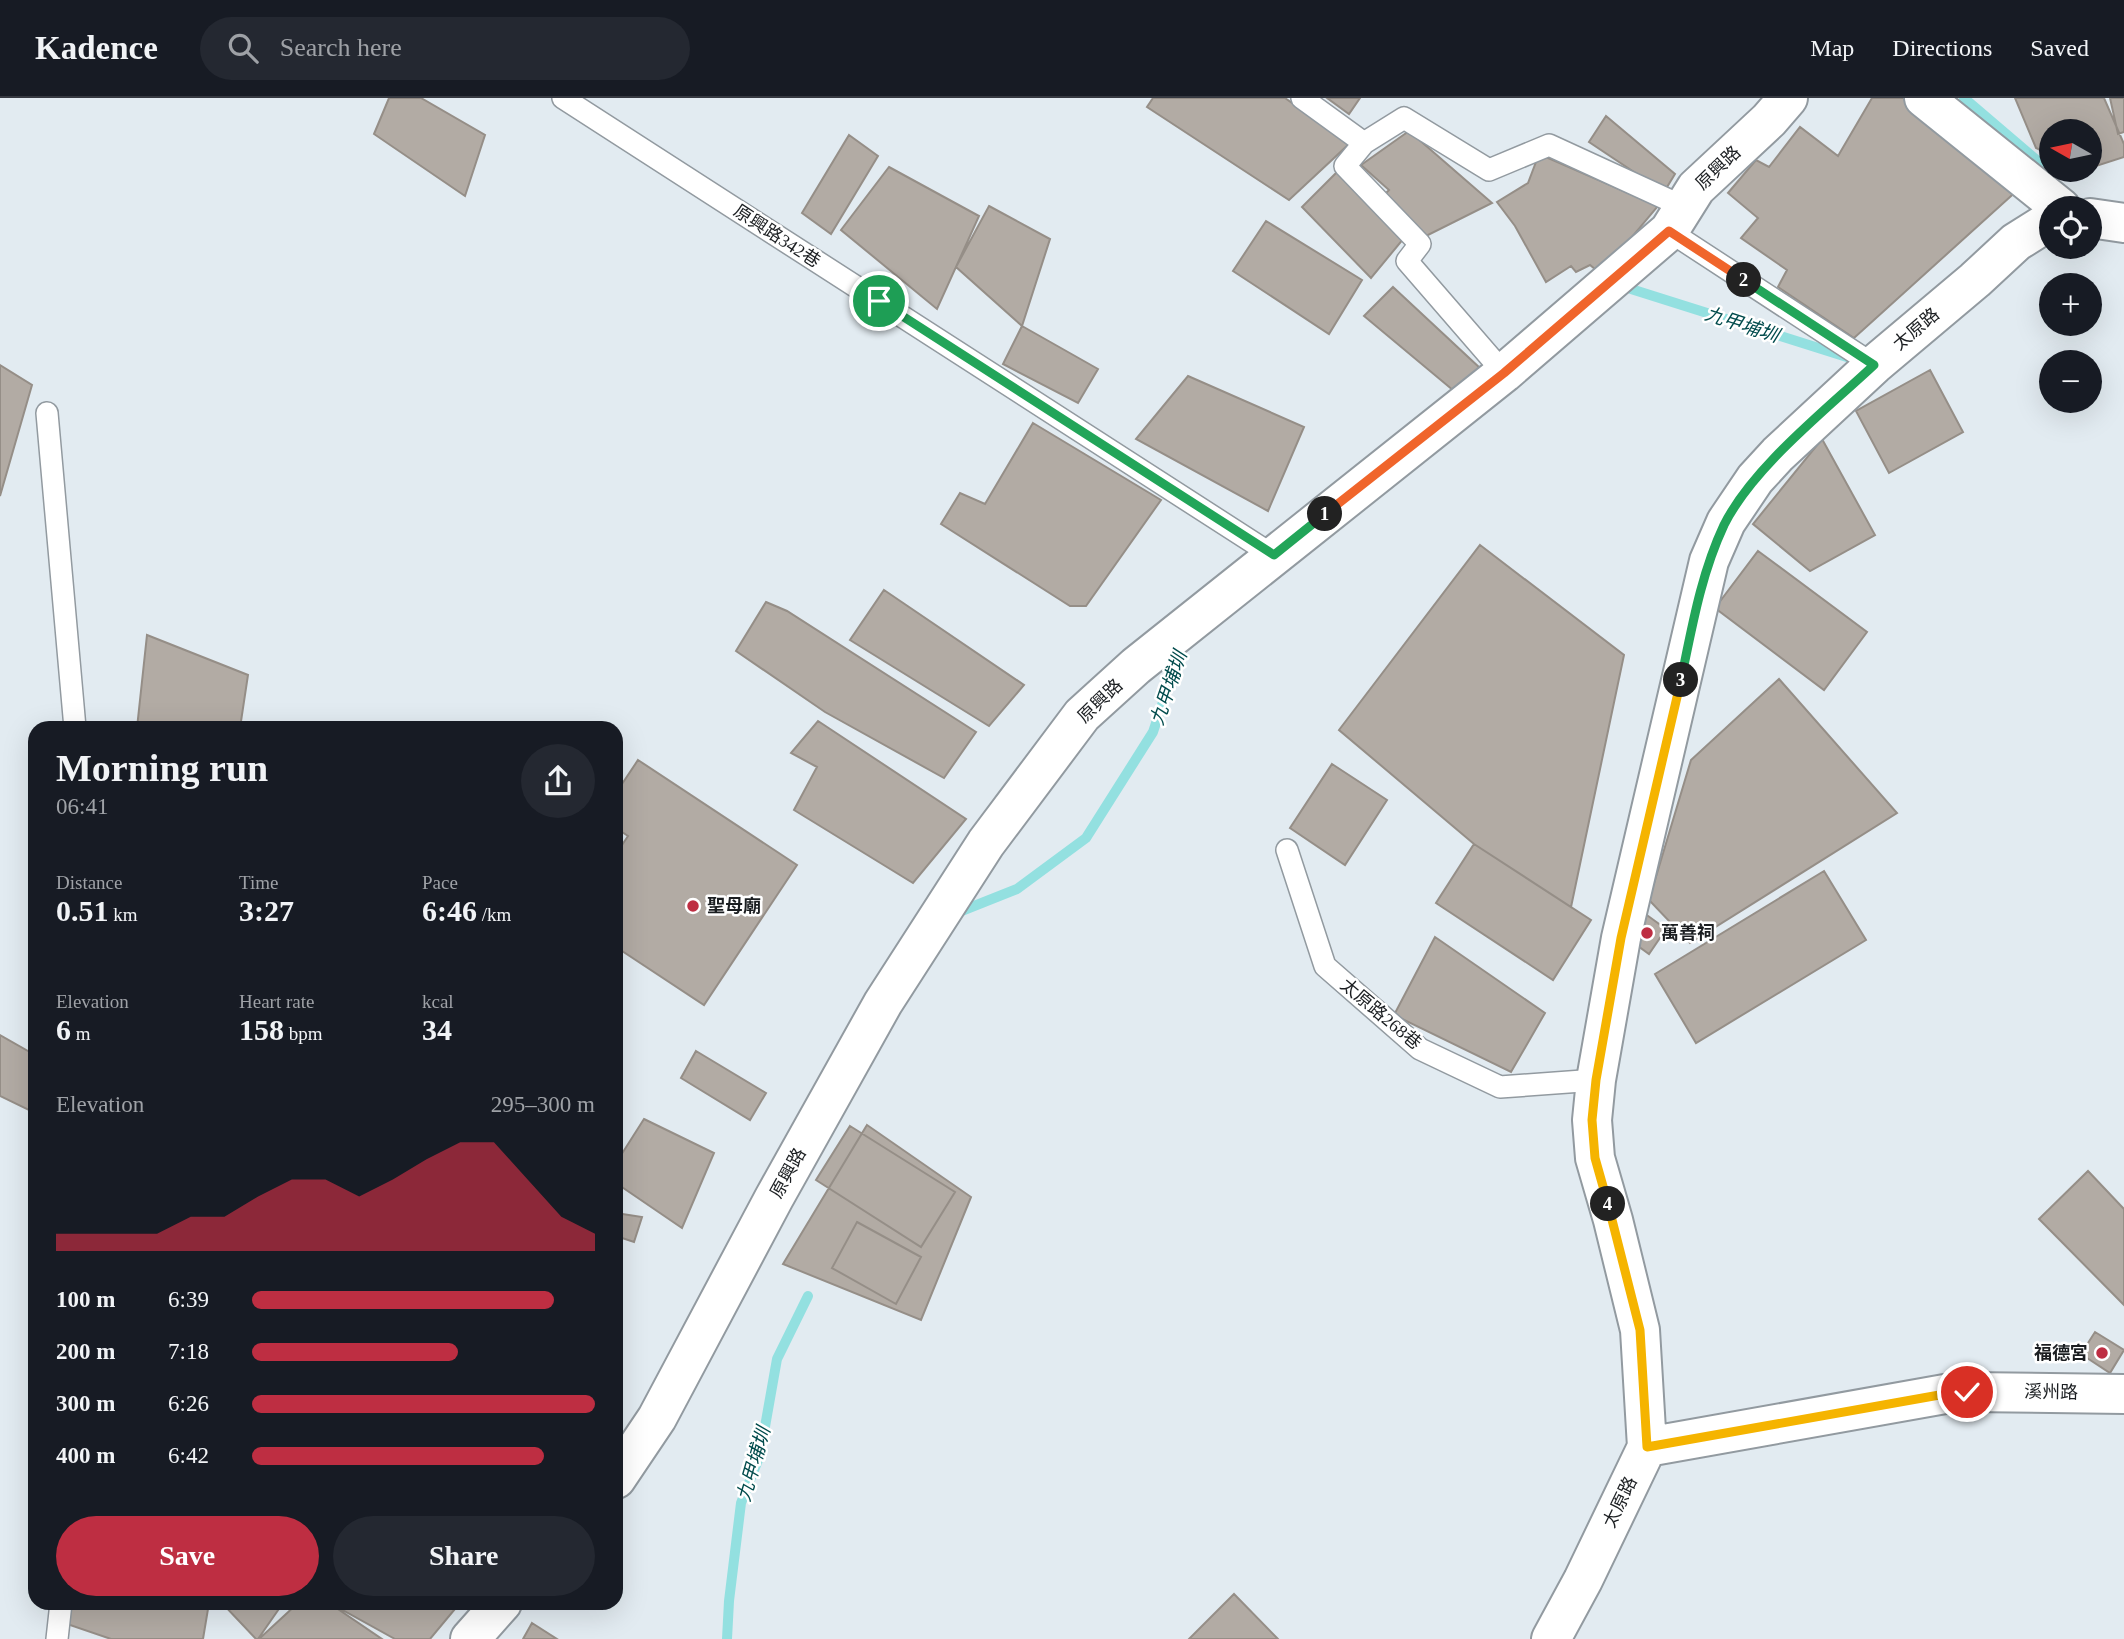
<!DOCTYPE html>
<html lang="en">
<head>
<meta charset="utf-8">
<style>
  :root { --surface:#171b24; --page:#242831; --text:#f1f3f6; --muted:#9ea1a6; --line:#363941; --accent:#be2e42 }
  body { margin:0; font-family:"Times New Roman","Noto Sans TC",serif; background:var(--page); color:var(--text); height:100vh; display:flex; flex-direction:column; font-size:26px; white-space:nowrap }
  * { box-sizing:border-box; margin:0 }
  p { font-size:23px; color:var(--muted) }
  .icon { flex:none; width:38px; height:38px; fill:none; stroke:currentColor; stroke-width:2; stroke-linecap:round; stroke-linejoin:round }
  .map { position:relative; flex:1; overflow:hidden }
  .side { position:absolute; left:28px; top:623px; width:595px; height:889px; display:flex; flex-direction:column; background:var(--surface); border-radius:21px; box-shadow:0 7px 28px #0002 }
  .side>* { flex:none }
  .needle { width:46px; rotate:279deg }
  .buttons { position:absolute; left:2039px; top:21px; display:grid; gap:14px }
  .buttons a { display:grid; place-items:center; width:63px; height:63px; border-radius:50%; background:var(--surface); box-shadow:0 7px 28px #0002; font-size:35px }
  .pin { position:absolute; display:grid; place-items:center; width:60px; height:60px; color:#fff; margin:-30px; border:4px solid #fff; border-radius:50%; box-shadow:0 2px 7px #0007 }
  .km { position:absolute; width:35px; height:35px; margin:-18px; border-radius:50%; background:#222; color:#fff; font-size:19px; line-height:35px; text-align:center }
  .round { display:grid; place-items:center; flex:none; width:74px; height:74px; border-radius:37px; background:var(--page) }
  .summary { display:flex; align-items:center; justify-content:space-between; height:119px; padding:0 28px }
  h1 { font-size:38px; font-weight:800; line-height:52px }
  .metrics { display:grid; grid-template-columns:repeat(3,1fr); gap:10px; height:119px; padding:7px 28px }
  .metrics div { display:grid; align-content:center }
  .metrics b { font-size:30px; font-weight:800 }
  .metrics small { font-size:19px; font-weight:400 }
  .metrics p { font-size:19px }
  .chart { height:196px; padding:14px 28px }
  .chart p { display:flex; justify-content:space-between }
  .chart svg { width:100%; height:126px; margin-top:7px; fill:var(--accent); opacity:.7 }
  .action { display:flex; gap:14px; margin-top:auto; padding:14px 28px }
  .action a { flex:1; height:80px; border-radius:42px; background:var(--accent); color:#fff; font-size:28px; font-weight:800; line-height:80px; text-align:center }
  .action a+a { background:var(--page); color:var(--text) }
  ul { padding:0 28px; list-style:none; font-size:23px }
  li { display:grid; grid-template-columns:112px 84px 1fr; align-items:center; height:52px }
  li i { height:18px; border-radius:9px; background:var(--accent) }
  header { display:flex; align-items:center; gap:42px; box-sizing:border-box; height:98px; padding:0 35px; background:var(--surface); border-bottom:2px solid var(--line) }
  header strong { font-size:33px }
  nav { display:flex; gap:38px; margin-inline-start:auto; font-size:24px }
  .search { width:490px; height:63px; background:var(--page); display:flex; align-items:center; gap:18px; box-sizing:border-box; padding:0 24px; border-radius:38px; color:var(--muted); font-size:26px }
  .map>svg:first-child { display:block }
</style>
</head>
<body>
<header>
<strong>Kadence</strong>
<div class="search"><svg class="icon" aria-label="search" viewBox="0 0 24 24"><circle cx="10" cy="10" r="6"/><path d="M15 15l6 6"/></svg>Search here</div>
<nav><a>Map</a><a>Directions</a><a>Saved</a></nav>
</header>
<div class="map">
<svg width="2124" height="1541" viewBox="0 0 2124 1541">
  <rect width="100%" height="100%" fill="#e2ebf1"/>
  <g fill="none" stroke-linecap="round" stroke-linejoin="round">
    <!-- stream -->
    <path stroke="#93e0e0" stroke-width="10" d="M1964,0L2053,76
      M1631,191L1850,260
      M956,820L959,814L1017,791L1086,740L1153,634L1182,547
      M727,1541L729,1503L741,1405L760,1357L777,1261L808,1198"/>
  </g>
  <!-- building -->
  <path fill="#b2aba4" stroke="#958e87" stroke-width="2" d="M389,0H421L485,37L465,98L374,36Z
    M1153,0H1285L1349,46L1289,102L1147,9Z
    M1327,0H1360L1349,16Z
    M1872,0H1910L2021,89L1854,240L1778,189L1787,172L1741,140L1758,120L1728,95L1756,62L1769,69L1800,29L1838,58Z
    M2015,0H2104L2124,46V59L2090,70V33H2051V57L2036,50Z
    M2110,0H2124V34L2118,36Z
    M1606,18L1675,76L1664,94L1589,44Z
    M1409,33L1492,105L1422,140L1382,99L1389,92L1361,67Z
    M849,37L878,58L831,136L802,115Z
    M1539,56L1658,108L1601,176L1590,167L1576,174L1571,168L1546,184L1515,128L1497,104L1528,85Z
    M889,69L979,118L937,211L841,132Z
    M1338,73L1404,140L1371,180L1302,109Z
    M989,108L1050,141L1022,228L956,169Z
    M1266,123L1362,182L1329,236L1233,173Z
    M1393,189L1481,271L1454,293L1364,218Z
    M1022,228L1098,271L1078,305L1003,266Z
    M0,267L32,287L0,398Z
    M1930,272L1963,334L1889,375L1856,313Z
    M1188,278L1304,329L1268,413L1136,341Z
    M1033,325L1161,402L1086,508H1070L941,426L960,395L985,406Z
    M1822,341L1875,437L1810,473L1753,426Z
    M1480,447L1624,557L1571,809L1474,746L1339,632Z
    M1758,453L1867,534L1824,592L1715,510Z
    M884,492L1024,587L989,628L850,542Z
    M766,504L787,513L976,634L944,680L825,614L736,553Z
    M147,537L248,577L240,630H137Z
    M1779,581L1897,715L1690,845L1649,802L1691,662Z
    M818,623L966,721L913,785L794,712L817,669L791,655Z
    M638,662L797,767L704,907L616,849V756L628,738L616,730V695Z
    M1332,666L1387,702L1345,767L1290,730Z
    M1474,746L1591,822L1553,882L1436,805Z
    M1824,773L1866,842L1696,945L1655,876Z
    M1644,815L1666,831L1649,856L1627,840Z
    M1435,839L1545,915L1511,974L1394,917Z
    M0,937L35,957V1015L0,998Z
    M696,953L766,995L750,1022L681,980Z
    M644,1021L714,1055L682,1130L616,1085V1065Z
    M867,1027L971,1099L921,1222L783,1166Z
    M850,1028L955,1094L921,1149L816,1082Z
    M2088,1073L2124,1111V1207L2039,1121Z
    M616,1115L642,1119L634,1144L616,1138Z
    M857,1124L921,1159L896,1206L832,1170Z
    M2095,1234L2124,1252L2110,1275L2081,1256Z
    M1234,1496L1278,1541H1189Z
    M69,1505H209L203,1541H111L61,1524Z
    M222,1505H283L258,1541H256Z
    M298,1505H329L382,1541H259Z
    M330,1505H460L430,1541H395Z
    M532,1525L557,1541H523Z"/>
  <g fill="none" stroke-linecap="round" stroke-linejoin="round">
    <!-- service casing -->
    <g stroke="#929aa0" stroke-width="24">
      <path id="service" d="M563,0L1274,458
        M1302,0L1364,45L1345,68L1420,146L1407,163L1504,275
        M1364,45L1404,20L1489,72L1549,47L1684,109
        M1669,133L1874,267
        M47,315L75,630
        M1287,752L1325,868L1420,951L1500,989L1596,982
        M57,1541L61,1505"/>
    </g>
    <!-- minor casing -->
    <g stroke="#929aa0" stroke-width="42">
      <path id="minor" d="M1924,0L2061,110
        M2090,120L2124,125
        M1647,1349L1945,1296L1967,1294L2124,1296
        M616,1381L657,1320L774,1100L883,905L986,745L1082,617L1136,568L1504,275L1669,133L1696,90L1769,22L1788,0
        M470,1541L502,1505
        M1551,1541L1583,1482L1647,1349L1640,1232L1613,1122L1595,1060L1592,1022L1596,982L1621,840L1709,463L1726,424L1755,381L1778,356L1874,267L1975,182L2016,144L2051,122"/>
    </g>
    <!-- service -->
    <use href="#service" stroke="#fff" stroke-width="21"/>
    <!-- minor -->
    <use href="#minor" stroke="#fff" stroke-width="38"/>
  </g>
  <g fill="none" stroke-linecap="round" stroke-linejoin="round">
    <!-- split-1 casing -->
    <g stroke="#fff" stroke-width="14">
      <path id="split-1" d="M879,203L1274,457L1325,416"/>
    </g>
    <!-- split-2 casing -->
    <g stroke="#fff" stroke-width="14">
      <path id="split-2" d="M1325,416L1504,275L1669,133L1744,182"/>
    </g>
    <!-- split-3 casing -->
    <g stroke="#fff" stroke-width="14">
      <path id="split-3" d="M1681,582C1692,529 1701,476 1724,427C1753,369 1826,312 1874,267L1744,182"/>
    </g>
    <!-- split-4 casing -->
    <g stroke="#fff" stroke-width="14">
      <path id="split-4" d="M1608,1106L1595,1060L1592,1022L1596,982L1621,840L1681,582"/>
    </g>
    <!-- split-5 casing -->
    <g stroke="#fff" stroke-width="14">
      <path id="split-5" d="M1608,1106L1640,1232L1647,1349L1945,1296L1967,1294"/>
    </g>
    <!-- split-1 -->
    <use href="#split-1" stroke="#22a559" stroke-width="9"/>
    <!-- split-2 -->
    <use href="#split-2" stroke="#f0652b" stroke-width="9"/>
    <!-- split-3 -->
    <use href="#split-3" stroke="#22a559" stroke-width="9"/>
    <!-- split-4 -->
    <use href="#split-4" stroke="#f5b400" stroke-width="9"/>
    <!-- split-5 -->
    <use href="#split-5" stroke="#f5b400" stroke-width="9"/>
  </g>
  <!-- markers -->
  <g fill="#be2e42" stroke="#fff" stroke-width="2.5">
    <circle cx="693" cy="808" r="7"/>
    <circle cx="1647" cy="835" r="7"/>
    <circle cx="2102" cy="1255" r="7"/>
  </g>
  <g text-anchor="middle" stroke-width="5" stroke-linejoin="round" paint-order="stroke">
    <!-- street labels -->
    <g font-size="18" fill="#1b1e21" stroke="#fff">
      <text transform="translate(1718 70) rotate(-44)" y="6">原興路</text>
      <text transform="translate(777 138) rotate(33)" y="6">原興路342巷</text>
      <text transform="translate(1916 231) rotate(-40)" y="6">太原路</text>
      <text transform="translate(1100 603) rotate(-44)" y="6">原興路</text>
      <text transform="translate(1381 916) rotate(40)" y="6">太原路268巷</text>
      <text transform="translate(788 1075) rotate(-61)" y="6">原興路</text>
      <text transform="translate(2051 1294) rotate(1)" y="6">溪州路</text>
      <text transform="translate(1620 1404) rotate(-64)" y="6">太原路</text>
    </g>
    <!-- poi labels -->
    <g font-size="18" font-weight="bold" fill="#1b1e21" stroke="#fff" text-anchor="start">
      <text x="707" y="814">聖母廟</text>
      <text x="1661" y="841">萬善祠</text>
      <text x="2088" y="1261" text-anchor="end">福德宮</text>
    </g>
    <!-- water labels -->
    <g font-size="19" font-style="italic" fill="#014b4c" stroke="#fff">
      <text transform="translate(1742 226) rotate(18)" y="7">九甲埔圳</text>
      <text transform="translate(1168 590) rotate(-71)" y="7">九甲埔圳</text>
      <text transform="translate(753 1366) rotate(-74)" y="7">九甲埔圳</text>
    </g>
  </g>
</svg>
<div class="buttons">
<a><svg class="needle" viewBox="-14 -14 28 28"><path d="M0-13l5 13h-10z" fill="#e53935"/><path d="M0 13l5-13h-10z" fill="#9ea1a6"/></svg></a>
<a><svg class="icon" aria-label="locate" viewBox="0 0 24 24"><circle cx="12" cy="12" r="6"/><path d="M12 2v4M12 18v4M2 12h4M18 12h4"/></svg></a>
<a>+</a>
<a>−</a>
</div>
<div class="pin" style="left:879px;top:203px;background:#1e9e55"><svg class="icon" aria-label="arrive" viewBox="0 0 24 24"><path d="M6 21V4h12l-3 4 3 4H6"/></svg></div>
<div class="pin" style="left:1967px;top:1294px;background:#d93025"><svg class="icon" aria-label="check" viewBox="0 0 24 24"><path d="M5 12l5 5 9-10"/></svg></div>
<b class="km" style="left:1325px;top:416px">1</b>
<b class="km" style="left:1744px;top:182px">2</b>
<b class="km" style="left:1681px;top:582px">3</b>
<b class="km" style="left:1608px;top:1106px">4</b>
<section class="side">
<div class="summary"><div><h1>Morning run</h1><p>06:41</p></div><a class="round"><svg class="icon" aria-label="share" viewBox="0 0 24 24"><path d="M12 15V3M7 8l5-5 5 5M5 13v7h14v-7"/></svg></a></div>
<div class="metrics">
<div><p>Distance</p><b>0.51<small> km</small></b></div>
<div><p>Time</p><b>3:27</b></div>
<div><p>Pace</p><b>6:46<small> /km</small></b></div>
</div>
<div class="metrics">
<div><p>Elevation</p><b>6<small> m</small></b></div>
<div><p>Heart rate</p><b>158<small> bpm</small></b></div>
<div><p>kcal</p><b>34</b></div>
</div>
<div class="chart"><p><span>Elevation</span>295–300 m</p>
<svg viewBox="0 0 160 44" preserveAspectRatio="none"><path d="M0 44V38L10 38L20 38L30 38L40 32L50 32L60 25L70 19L80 19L90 25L100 19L110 12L120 6L130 6L140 19L150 32L160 38V44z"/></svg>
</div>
<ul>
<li><b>100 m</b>6:39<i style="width:88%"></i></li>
<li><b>200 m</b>7:18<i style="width:60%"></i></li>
<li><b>300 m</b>6:26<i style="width:100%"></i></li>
<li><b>400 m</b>6:42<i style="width:85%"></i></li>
</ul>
<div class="action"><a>Save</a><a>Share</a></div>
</section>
</div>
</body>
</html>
